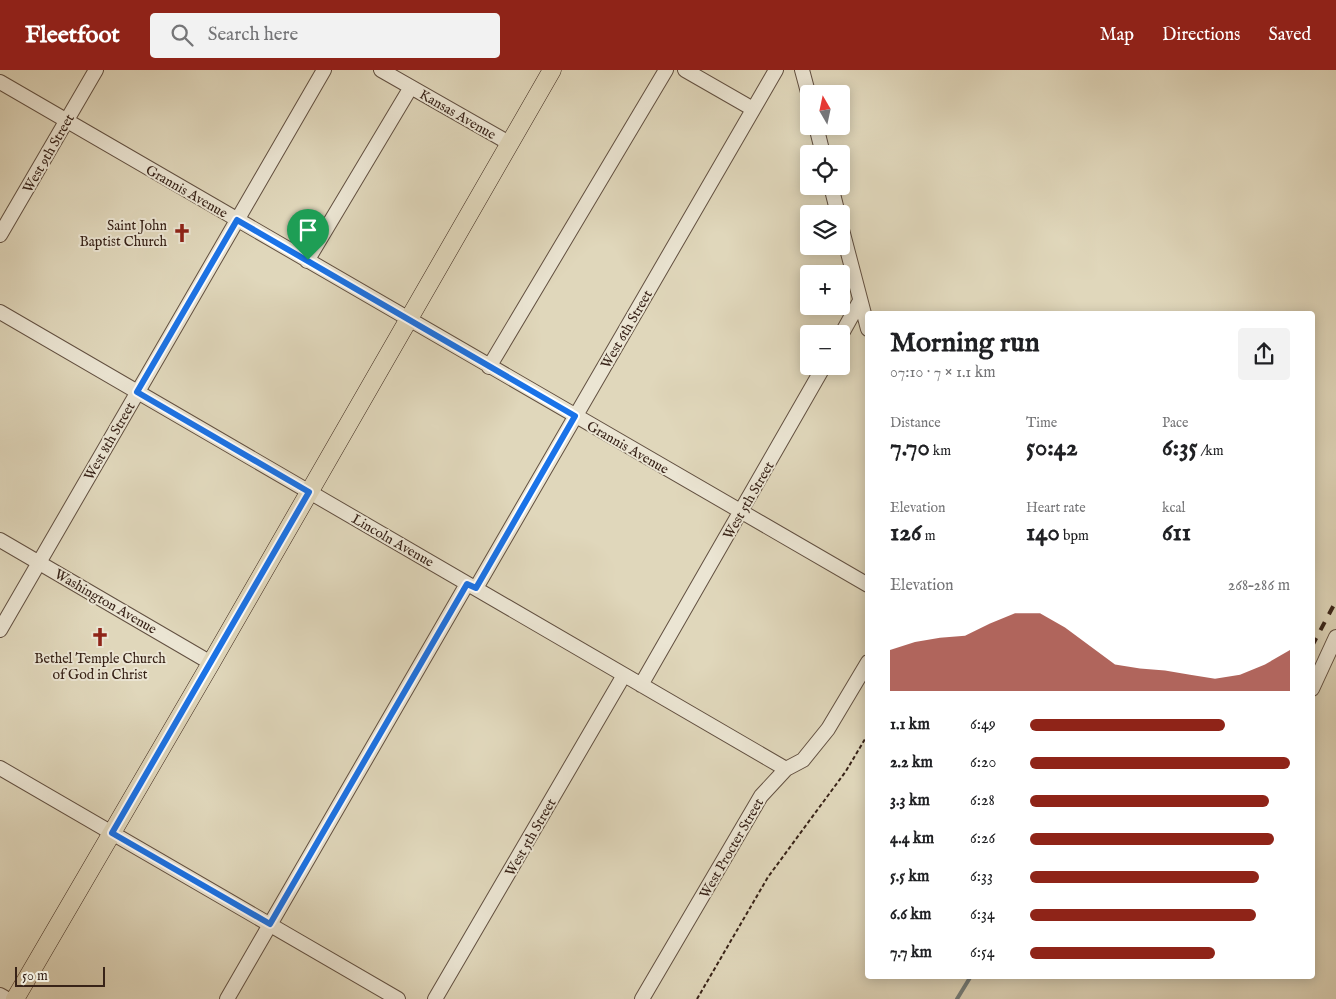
<!DOCTYPE html>
<html lang="en">
<head>
<meta charset="utf-8">
<style>
  :root { --surface:#fff; --page:#f2f2f2; --text:#202124; --muted:#757577; --accent:#8f2418 }
  body { margin:0; font-family:"IM FELL English",serif; background:var(--page); color:var(--text); height:100vh; display:flex; flex-direction:column; font-size:19px; white-space:nowrap }
  * { box-sizing:border-box; margin:0 }
  p { font-size:16px; color:var(--muted) }
  .icon { flex:none; width:28px; height:28px; fill:none; stroke:currentColor; stroke-width:2; stroke-linecap:round; stroke-linejoin:round }
  .map { position:relative; flex:1; overflow:hidden }
  .side { position:absolute; left:865px; top:241px; width:450px; height:668px; display:flex; flex-direction:column; background:var(--surface); border-radius:5px; box-shadow:0 2px 12px #0003 }
  .side>* { flex:none }
  .needle { width:32px; rotate:351deg }
  .controls { position:absolute; left:800px; top:15px; display:grid; gap:10px }
  .controls a { display:grid; place-items:center; width:50px; height:50px; border-radius:5px; background:var(--surface); box-shadow:0 2px 12px #0003; font-size:25px }
  .scale { position:absolute; left:15px; bottom:12px; width:90px; box-sizing:border-box; padding-left:5px; border:2px solid #382318; border-top:0; font-size:14px; line-height:18px; white-space:nowrap; color:#382318; -webkit-text-stroke:4px #ebe5d3; paint-order:stroke }
  .pin { position:absolute; display:grid; place-items:center; width:42px; height:42px; color:#fff; margin:-51px -21px; border-radius:50% 50% 50% 0; rotate:-45deg; box-shadow:0 0 5px #0007 }
  .pin .icon { rotate:45deg }
  .round { display:grid; place-items:center; flex:none; width:52px; height:52px; border-radius:5px; background:var(--page) }
  .head { display:flex; align-items:center; justify-content:space-between; height:85px; padding:0 25px }
  h1 { font-size:28px; font-weight:800; line-height:38px }
  .stats { display:grid; grid-template-columns:repeat(3,1fr); gap:8px; height:85px; padding:5px 25px }
  .stats div { display:grid; align-content:center }
  .stats b { font-size:25px; font-weight:800 }
  .stats small { font-size:14px; font-weight:400 }
  .stats p { font-size:14px }
  .chart { height:140px; padding:10px 25px }
  .chart p { display:flex; justify-content:space-between }
  .chart svg { width:100%; height:90px; margin-top:5px; fill:var(--accent); opacity:.7 }
  ul { padding:0 25px; list-style:none; font-size:16px }
  li { display:grid; grid-template-columns:80px 60px 1fr; align-items:center; height:38px }
  li i { height:12px; border-radius:6px; background:var(--accent) }
  header { display:flex; align-items:center; gap:30px; box-sizing:border-box; height:70px; padding:0 25px; background:var(--accent); color:#fff }
  header strong { font-size:24px }
  nav { display:flex; gap:28px; margin-inline-start:auto; font-size:18px }
  .search { width:350px; height:45px; background:var(--page); display:flex; align-items:center; gap:12px; box-sizing:border-box; padding:0 18px; border-radius:5px; color:var(--muted); font-size:19px }
  .map>svg:first-child { display:block }
</style>
</head>
<body>
<header>
<strong>Fleetfoot</strong>
<div class="search"><svg class="icon" aria-label="search" viewBox="0 0 24 24"><circle cx="10" cy="10" r="6"/><path d="M15 15l6 6"/></svg>Search here</div>
<nav><a>Map</a><a>Directions</a><a>Saved</a></nav>
</header>
<div class="map">
<svg width="1336" height="929" viewBox="0 0 1336 929">
  <rect width="100%" height="100%" fill="#e0d7bb"/>
  <filter id="stains"><feTurbulence type="fractalNoise" baseFrequency=".004" numOctaves="4"/><feColorMatrix values="0 0 0 0 .2 0 0 0 0 .09 0 0 0 0 .02 0 0 0 .5 -.17"/></filter>
  <radialGradient id="worn" r=".72"><stop offset=".6" stop-color="#630" stop-opacity="0"/><stop offset="1" stop-color="#630" stop-opacity=".3"/></radialGradient>
  <g fill="none" stroke-linecap="round" stroke-linejoin="round">
    <!-- stream -->
    <path stroke="#727c7a" stroke-width="4" d="M957,929L971,906"/>
    <!-- minor casing -->
    <g stroke="#625041" stroke-width="16">
      <path id="minor" d="M381,0L509,73
        M685,0L753,39
        M802,0L809,26
        M0,12L868,515
        M816,56L823,84
        M831,116L838,144
        M841,156L868,259
        M0,165L96,0
        M307,191L411,17
        M0,242L786,699
        M841,265L860,231
        M489,297L666,0
        M0,470L211,593
        M476,518L776,0
        M0,560L324,0
        M641,615L824,296
        M1312,619L1336,567
        M0,698L398,929
        M0,925L7,929
        M227,929L467,514
        M435,929L624,605
        M642,929L761,726L786,699L803,690L828,659L868,592"/>
    </g>
    <!-- major casing -->
    <g stroke="#382318" stroke-width="19">
      <path id="major" d="M15,929L211,593L552,0"/>
    </g>
    <!-- path -->
    <path stroke="#382318" stroke-width="2" stroke-dasharray="4 2.5" stroke-linecap="butt" d="M697,929L768,807L846,701L868,664"/>
    <!-- minor -->
    <use href="#minor" stroke="#ebe5d3" stroke-width="14"/>
    <!-- major -->
    <use href="#major" stroke="#e0d7bb" stroke-width="18"/>
    <!-- rail -->
    <path stroke="#382318" stroke-width="4" stroke-dasharray="9 9" stroke-linecap="butt" d="M1312,576L1336,531"/>
  </g>
  <g fill="none" stroke-linecap="round" stroke-linejoin="round">
    <!-- route casing -->
    <g stroke="#fff" stroke-width="10">
      <path id="route" d="M237,150L575,346L476,518L467,514L270,854L112,763L309,422L137,322Z"/>
    </g>
    <!-- route -->
    <use href="#route" stroke="#1a73e8" stroke-width="6"/>
  </g>
  <!-- icons -->
  <defs>
    <g id="church-bare" transform="scale(1.5)"><path d="M-1.2-6h2.4v3.5h3.3v2.4h-3.3V6h-2.4V-.1h-3.3v-2.4h3.3Z" fill="#8f2418" stroke="#ebe5d3" stroke-width="2.5" paint-order="stroke"/></g>
  </defs>
  <g fill-rule="evenodd">
    <use href="#church-bare" x="182" y="163"/>
    <use href="#church-bare" x="100" y="567"/>
  </g>
  <g text-anchor="middle" stroke-width="4" stroke-linejoin="round" paint-order="stroke">
    <!-- street labels -->
    <g font-size="14" fill="#382318" stroke="#ebe5d3">
      <text transform="translate(458 44) rotate(30)" y="5">Kansas Avenue</text>
      <text transform="translate(48 83) rotate(-60)" y="5">West 9th Street</text>
      <text transform="translate(187 121) rotate(30)" y="5">Grannis Avenue</text>
      <text transform="translate(626 259) rotate(-60)" y="5">West 6th Street</text>
      <text transform="translate(109 371) rotate(-60)" y="5">West 8th Street</text>
      <text transform="translate(628 377) rotate(30)" y="5">Grannis Avenue</text>
      <text transform="translate(748 430) rotate(-60)" y="5">West 5th Street</text>
      <text transform="translate(393 470) rotate(30)" y="5">Lincoln Avenue</text>
      <text transform="translate(106 531) rotate(30)" y="5">Washington Avenue</text>
      <text transform="translate(530 767) rotate(-60)" y="5">West 5th Street</text>
      <text transform="translate(731 778) rotate(-60)" y="5">West Procter Street</text>
    </g>
    <!-- poi labels -->
    <g font-size="14" fill="#382318" stroke="#ebe5d3" text-anchor="end">
      <text x="167" y="160">Saint John<tspan x="167" dy="16">Baptist Church</tspan></text>
      <text x="100" y="593" text-anchor="middle">Bethel Temple Church<tspan x="100" dy="16">of God in Christ</tspan></text>
    </g>
  </g>
  <rect width="100%" height="100%" filter="url(#stains)"/>
  <rect width="100%" height="100%" fill="url(#worn)"/>
</svg>
<div class="controls">
<a><svg class="needle" viewBox="-14 -14 28 28"><path d="M0-13l5 13h-10z" fill="#e53935"/><path d="M0 13l5-13h-10z" fill="#757577"/></svg></a>
<a><svg class="icon" aria-label="locate" viewBox="0 0 24 24"><circle cx="12" cy="12" r="6"/><path d="M12 2v4M12 18v4M2 12h4M18 12h4"/></svg></a>
<a><svg class="icon" aria-label="layers" viewBox="0 0 24 24"><path d="M12 4l9 5-9 5-9-5zM3 14l9 5 9-5"/></svg></a>
<a>+</a>
<a>−</a>
</div>
<div class="scale">50 m</div>
<div class="pin" style="left:308px;top:190px;background:#1e9e55"><svg class="icon" aria-label="arrive" viewBox="0 0 24 24"><path d="M6 21V4h12l-3 4 3 4H6"/></svg></div>
<section class="side">
<div class="head"><div><h1>Morning run</h1><p>07:10 · 7 × 1.1 km</p></div><a class="round"><svg class="icon" aria-label="share" viewBox="0 0 24 24"><path d="M12 15V3M7 8l5-5 5 5M5 13v7h14v-7"/></svg></a></div>
<div class="stats">
<div><p>Distance</p><b>7.70<small> km</small></b></div>
<div><p>Time</p><b>50:42</b></div>
<div><p>Pace</p><b>6:35<small> /km</small></b></div>
</div>
<div class="stats">
<div><p>Elevation</p><b>126<small> m</small></b></div>
<div><p>Heart rate</p><b>140<small> bpm</small></b></div>
<div><p>kcal</p><b>611</b></div>
</div>
<div class="chart"><p><span>Elevation</span>268–286 m</p>
<svg viewBox="0 0 160 44" preserveAspectRatio="none"><path d="M0 44V24L10 20L20 18L30 17L40 11L50 6L60 6L70 13L80 22L90 31L100 33L110 34L120 36L130 38L140 36L150 31L160 24V44z"/></svg>
</div>
<ul>
<li><b>1.1 km</b>6:49<i style="width:75%"></i></li>
<li><b>2.2 km</b>6:20<i style="width:100%"></i></li>
<li><b>3.3 km</b>6:28<i style="width:92%"></i></li>
<li><b>4.4 km</b>6:26<i style="width:94%"></i></li>
<li><b>5.5 km</b>6:33<i style="width:88%"></i></li>
<li><b>6.6 km</b>6:34<i style="width:87%"></i></li>
<li><b>7.7 km</b>6:54<i style="width:71%"></i></li>
</ul>
</section>
</div>
</body>
</html>
